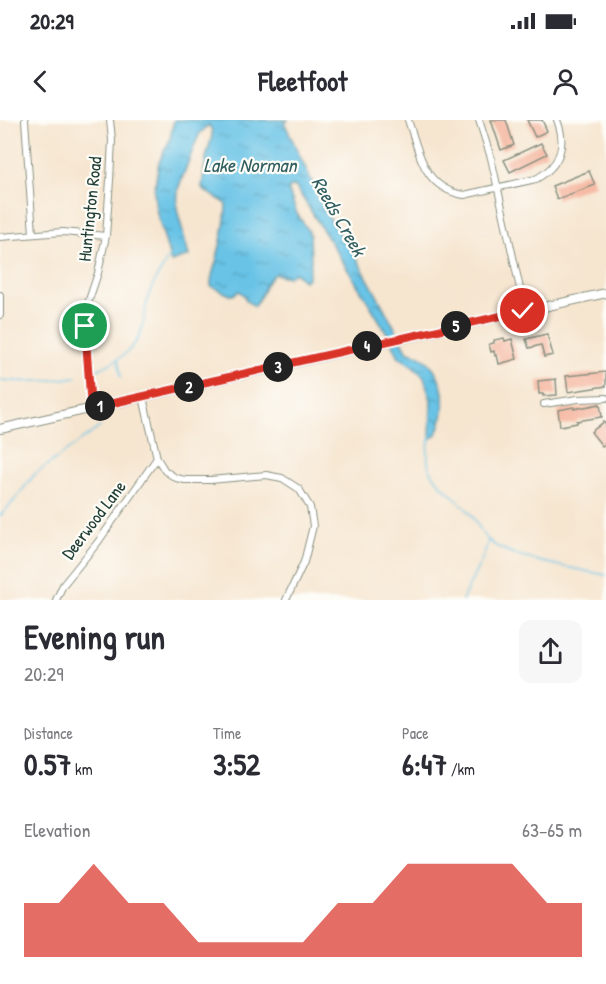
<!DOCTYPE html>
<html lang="en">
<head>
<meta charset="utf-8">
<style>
  :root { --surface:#fff; --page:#f7f7f7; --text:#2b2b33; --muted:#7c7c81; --accent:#d93025 }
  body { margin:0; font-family:"Patrick Hand",sans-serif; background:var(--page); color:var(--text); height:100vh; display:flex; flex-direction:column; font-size:22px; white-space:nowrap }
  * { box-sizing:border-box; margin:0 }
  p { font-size:20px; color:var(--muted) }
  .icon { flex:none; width:33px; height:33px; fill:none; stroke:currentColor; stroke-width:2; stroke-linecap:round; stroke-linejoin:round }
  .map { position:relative; height:480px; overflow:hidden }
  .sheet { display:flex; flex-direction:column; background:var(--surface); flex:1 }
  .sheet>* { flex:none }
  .pin { position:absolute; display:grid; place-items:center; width:51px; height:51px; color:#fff; margin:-26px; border:3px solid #fff; border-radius:50%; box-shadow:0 2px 6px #0007 }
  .km { position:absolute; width:30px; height:30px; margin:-15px; border-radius:50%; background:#222; color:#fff; font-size:16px; line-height:30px; text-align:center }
  .round { display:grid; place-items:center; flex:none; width:63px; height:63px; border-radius:12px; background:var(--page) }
  .headline { display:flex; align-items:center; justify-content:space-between; height:102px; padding:0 24px }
  h1 { font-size:33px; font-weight:800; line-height:45px }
  .stats { display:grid; grid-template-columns:repeat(3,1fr); gap:9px; height:102px; padding:6px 24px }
  .stats div { display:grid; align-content:center }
  .stats b { font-size:30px; font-weight:800 }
  .stats small { font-size:16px; font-weight:400 }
  .stats p { font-size:16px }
  .chart { height:168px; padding:12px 24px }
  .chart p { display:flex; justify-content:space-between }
  .chart svg { width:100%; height:108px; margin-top:6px; fill:var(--accent); opacity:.7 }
  .status { display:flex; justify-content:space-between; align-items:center; height:42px; padding:0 30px; background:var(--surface); direction:ltr }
  .status svg { height:16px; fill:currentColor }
  header { display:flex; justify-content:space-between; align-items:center; height:78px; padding:0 24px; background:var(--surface); font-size:27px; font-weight:800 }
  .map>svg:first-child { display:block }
</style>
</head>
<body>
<div class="status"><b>20:29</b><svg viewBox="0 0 49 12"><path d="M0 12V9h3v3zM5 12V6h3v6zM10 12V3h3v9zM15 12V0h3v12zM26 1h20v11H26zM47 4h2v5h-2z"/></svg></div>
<header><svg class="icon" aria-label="back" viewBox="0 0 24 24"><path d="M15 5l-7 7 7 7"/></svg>Fleetfoot<svg class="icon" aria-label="person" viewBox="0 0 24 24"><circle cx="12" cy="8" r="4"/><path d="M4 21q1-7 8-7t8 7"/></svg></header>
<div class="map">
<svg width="606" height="480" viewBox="0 0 606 480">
  <defs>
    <pattern id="water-ripples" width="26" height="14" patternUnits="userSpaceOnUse" patternTransform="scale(1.5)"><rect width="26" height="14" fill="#68c3e6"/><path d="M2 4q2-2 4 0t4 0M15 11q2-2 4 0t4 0" fill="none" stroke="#55a0bb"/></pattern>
  </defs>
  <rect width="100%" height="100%" fill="#fdfcf7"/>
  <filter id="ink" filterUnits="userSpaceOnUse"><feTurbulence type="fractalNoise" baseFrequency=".0167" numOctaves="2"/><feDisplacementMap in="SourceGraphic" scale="12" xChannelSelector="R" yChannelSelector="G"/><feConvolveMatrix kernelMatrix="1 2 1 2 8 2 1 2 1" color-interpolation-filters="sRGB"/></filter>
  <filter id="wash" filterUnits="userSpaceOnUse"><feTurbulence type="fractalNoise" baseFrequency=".008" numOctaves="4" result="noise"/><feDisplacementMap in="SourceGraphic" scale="24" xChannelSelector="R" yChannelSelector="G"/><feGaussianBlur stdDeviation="1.35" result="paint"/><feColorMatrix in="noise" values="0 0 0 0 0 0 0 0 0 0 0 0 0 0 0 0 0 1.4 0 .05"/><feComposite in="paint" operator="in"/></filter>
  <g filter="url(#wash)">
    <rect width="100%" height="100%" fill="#f6e5cf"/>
    <!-- water -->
    <path fill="url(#water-ripples)" stroke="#44808d" stroke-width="1.5" d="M174,0H289L284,2L328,96L352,130L408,232C413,233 418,234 422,237C441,250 447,276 442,297C441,306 439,313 432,318L430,316L431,280L424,257L412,245L399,237L390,218L370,185L296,67L293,66L288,69L297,94L308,110L310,115L311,142L308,158L304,161L295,152L288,157L275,154C263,162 264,176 254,186L246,180L244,175L239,171L233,175H230L211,166C210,156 215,148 217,138C221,121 226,103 226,85L224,82L203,70L202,67L206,38L212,16V11L209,5L200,13L195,24L178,69L177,89L189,136L171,142L156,89L154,71L159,42L170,19Z"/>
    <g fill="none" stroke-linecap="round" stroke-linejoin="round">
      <!-- stream -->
      <path stroke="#68c3e6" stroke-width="1.5" d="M118,239L121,257
        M97,250C115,242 135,231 141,211C145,199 145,186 149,174C154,160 163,149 169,136
        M0,260C26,263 51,261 76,257
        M431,315C428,325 426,337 429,347C436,365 457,377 469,392C479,404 483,420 498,427C528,442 573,448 606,455
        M0,396L12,383L35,354L100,307
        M462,480L483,437L488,421"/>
    </g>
    <g id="blocks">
      <!-- building -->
      <path fill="#f4ae95" d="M491,0H506L514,25L501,30Z
        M527,0H542L547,11L535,17Z
        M541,23L547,34L510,52L504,40Z
        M589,51L595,65L557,79L552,66Z
        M547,214L553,235L544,237L541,225L529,228L526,219Z
        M504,218L505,221L512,219L517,239L499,244L497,235L495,236L494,231L491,232L489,224L494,223V220Z
        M606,252V266L568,272L566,256Z
        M556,259L557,275L543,276V274H539L538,261Z
        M600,284L602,297L577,301V303L560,306L558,290L574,287V289Z
        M604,302L606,306V323L602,326L591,312Z"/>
    </g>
  </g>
  <g filter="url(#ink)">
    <use href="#blocks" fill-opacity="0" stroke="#8a9182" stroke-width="1.5"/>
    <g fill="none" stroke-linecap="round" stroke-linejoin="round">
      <!-- minor casing -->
      <g stroke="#8a9182" stroke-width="8">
        <path id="minor" d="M25,0L33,114
          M408,0C420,34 423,68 464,75L536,59C560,46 567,25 557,0
          M479,0L491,38L525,191
          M0,117L63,112L106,116
          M0,175V195
          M143,277L157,338L165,351L176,358L185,360H210L266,355L282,358L299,369L310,387L313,406L304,442L286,480
          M544,284L578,279L606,278
          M91,288L85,206L89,180L98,153L106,116L110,60L112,20L110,0
          M56,480L63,465L98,422L157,338"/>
      </g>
      <!-- major casing -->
      <g stroke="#8a9182" stroke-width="10">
        <path id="major" d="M0,309L606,173"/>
      </g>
      <!-- minor -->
      <use href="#minor" stroke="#fff" stroke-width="6"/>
      <!-- major -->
      <use href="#major" stroke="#fff" stroke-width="8"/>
    </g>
  </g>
  <g fill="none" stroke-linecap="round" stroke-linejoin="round" filter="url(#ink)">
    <!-- route casing -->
    <g stroke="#fff" stroke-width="12">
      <path id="route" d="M85,206L91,288L523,191"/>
    </g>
    <!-- route -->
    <use href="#route" stroke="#d93025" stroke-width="8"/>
  </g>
  <g text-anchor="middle" stroke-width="4.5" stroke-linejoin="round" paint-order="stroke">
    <!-- street labels -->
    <g font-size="18" fill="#1f3d34" stroke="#fdfcf7">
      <text transform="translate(90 89) rotate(-84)" y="6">Huntington Road</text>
      <text transform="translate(94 400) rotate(-53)" y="6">Deerwood Lane</text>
    </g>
    <!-- water labels -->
    <g font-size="20" font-style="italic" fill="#315e60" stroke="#fdfcf7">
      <text x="250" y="52">Lake Norman</text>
      <text transform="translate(339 96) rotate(60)" y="7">Reeds Creek</text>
    </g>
  </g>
</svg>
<div class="pin" style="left:85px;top:206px;background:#1e9e55"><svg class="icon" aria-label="arrive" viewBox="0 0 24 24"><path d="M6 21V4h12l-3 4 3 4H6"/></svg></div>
<div class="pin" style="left:523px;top:191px;background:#d93025"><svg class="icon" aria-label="check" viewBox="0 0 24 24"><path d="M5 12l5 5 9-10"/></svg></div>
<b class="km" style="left:100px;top:286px">1</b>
<b class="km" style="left:189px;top:267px">2</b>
<b class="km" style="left:278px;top:247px">3</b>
<b class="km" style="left:367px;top:226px">4</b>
<b class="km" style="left:456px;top:206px">5</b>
</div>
<section class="sheet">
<div class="headline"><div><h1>Evening run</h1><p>20:29</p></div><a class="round"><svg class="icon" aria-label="share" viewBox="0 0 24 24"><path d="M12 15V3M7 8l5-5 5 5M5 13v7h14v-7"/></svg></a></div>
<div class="stats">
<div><p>Distance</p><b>0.57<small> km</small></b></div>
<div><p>Time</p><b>3:52</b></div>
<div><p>Pace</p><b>6:47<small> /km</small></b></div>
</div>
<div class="chart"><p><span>Elevation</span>63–65 m</p>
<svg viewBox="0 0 160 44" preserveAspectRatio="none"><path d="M0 44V22L10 22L20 6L30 22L40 22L50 38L60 38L70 38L80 38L90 22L100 22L110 6L120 6L130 6L140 6L150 22L160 22V44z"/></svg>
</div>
</section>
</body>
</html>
